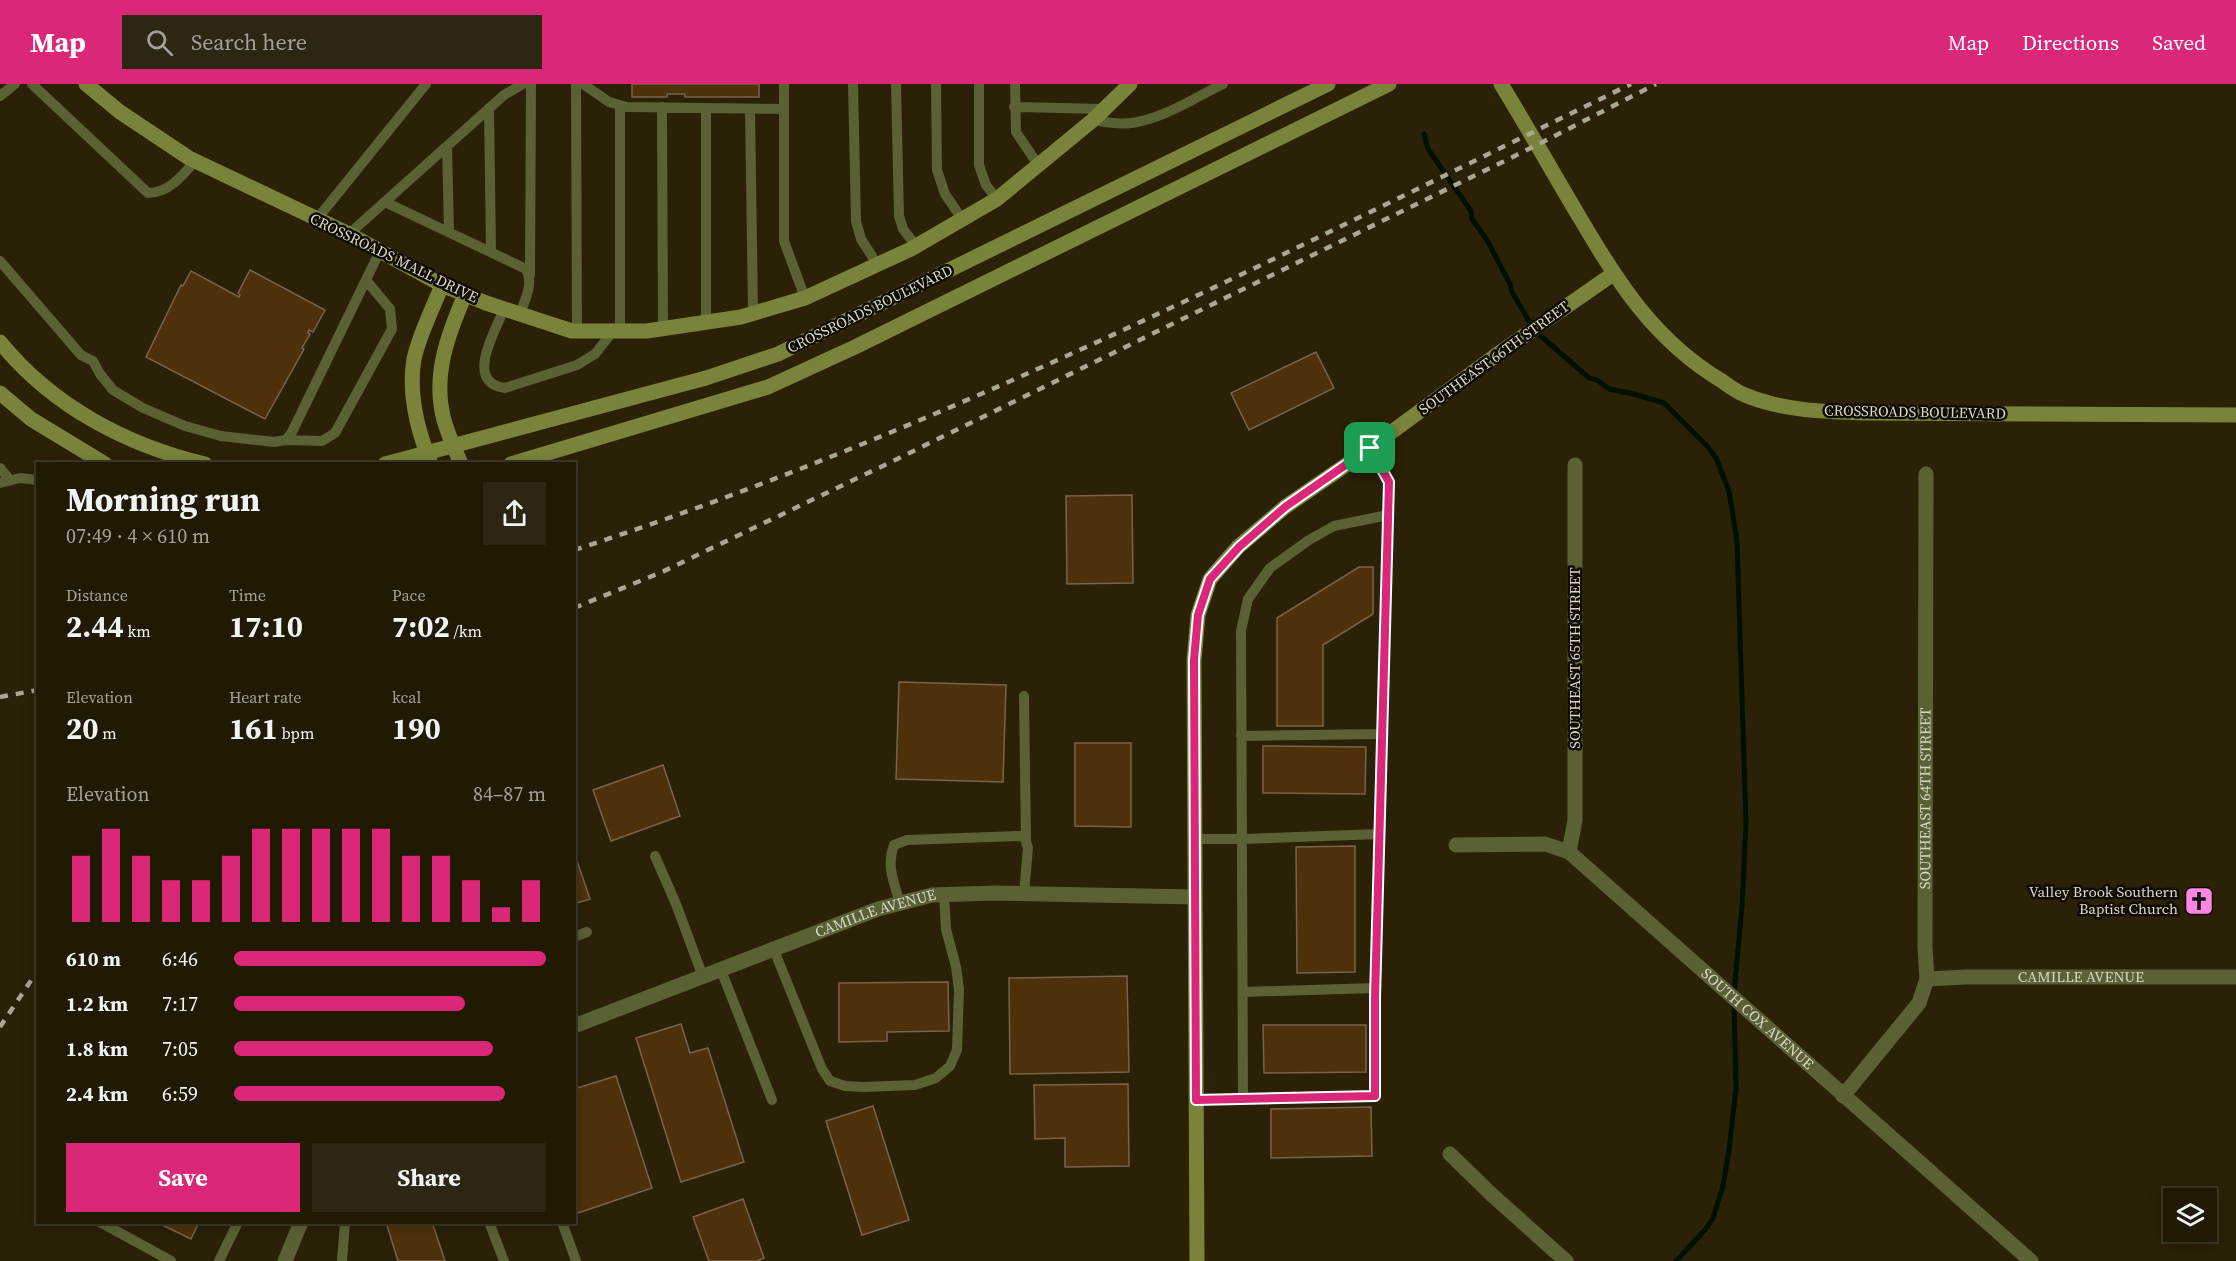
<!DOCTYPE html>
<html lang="en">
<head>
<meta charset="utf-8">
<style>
  :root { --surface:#201904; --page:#2d2613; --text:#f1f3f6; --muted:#a2a09a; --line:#3d3826; --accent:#db2777 }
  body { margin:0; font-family:"Source Serif 4",serif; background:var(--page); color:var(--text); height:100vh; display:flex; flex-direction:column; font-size:22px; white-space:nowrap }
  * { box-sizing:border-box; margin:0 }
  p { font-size:20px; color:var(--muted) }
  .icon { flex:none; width:33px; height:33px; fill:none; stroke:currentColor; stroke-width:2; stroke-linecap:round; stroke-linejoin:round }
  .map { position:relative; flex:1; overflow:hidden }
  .sheet { position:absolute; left:36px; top:378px; width:540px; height:762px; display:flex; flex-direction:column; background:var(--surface); border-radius:0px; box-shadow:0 3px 15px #0003,0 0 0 2px var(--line) }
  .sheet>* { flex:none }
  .fabs { position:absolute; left:2163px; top:1104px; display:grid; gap:12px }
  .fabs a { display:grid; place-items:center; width:54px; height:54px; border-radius:0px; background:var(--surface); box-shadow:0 3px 15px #0003,0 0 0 2px var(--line); font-size:30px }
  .pin { position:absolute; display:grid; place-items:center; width:51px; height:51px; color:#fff; margin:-26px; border-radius:12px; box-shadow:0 3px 9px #0006 }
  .round { display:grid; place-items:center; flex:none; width:63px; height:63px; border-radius:0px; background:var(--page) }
  .head { display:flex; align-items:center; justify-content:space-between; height:102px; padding:0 30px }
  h1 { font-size:33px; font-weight:700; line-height:45px }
  .figures { display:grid; grid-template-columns:repeat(3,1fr); gap:9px; height:102px; padding:6px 30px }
  .figures div { display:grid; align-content:center }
  .figures b { font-size:30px; font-weight:700 }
  .figures small { font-size:16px; font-weight:400 }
  .figures p { font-size:16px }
  .chart { height:168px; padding:12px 30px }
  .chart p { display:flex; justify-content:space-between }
  .chart svg { width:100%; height:108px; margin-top:6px; stroke:var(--accent); stroke-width:6 }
  .action { display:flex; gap:12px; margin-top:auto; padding:12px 30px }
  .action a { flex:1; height:69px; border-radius:0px; background:var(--accent); color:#fff; font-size:24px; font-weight:700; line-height:69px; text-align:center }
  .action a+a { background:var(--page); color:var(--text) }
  ul { padding:0 30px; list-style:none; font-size:20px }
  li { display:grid; grid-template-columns:96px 72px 1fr; align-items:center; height:45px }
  li i { height:15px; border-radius:8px; background:var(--accent) }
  header { display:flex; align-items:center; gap:36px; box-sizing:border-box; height:84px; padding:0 30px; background:var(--accent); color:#fff }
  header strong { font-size:28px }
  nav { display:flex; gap:33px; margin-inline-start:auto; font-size:21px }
  .search { width:420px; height:54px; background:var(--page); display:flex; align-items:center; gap:15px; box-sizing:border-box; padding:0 21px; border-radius:0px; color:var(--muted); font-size:22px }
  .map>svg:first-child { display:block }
</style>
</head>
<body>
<header>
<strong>Map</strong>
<div class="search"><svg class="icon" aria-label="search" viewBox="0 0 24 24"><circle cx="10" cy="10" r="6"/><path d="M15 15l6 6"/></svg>Search here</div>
<nav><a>Map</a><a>Directions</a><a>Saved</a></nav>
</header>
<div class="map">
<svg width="2236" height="1177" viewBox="0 0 2236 1177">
  <rect width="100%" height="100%" fill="#2a2106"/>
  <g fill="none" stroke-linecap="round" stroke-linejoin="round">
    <!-- stream -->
    <path stroke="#001000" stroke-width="5" d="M1424,50L1428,65L1471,127L1472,135L1487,156L1510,200L1512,208L1535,247L1589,294L1597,296L1609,305L1634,310L1664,319L1708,363L1716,374L1729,407L1737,457L1746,739L1742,823L1734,909
      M1676,1177L1705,1146L1713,1134L1723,1102L1729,1066L1736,1004L1734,918"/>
  </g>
  <!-- building -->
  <path fill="#4e310b" stroke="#79634d" stroke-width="1.5" d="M632,0H759V13H685V10H667V13H632Z
    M250,186L325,226L313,248L309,246L308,249L310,250L302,264L304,265L265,335L146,273L181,201L183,202L191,187L239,213L240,211L238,209Z
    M1316,268L1334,304L1249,346L1231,309Z
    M1132,411L1133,499L1067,500L1066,412Z
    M1359,483H1373V530L1323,561V642H1277V534Z
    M899,598L1006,601L1003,698L896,695Z
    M1075,659H1131V743L1075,742Z
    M1263,662L1366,663L1365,710L1263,709Z
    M663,681L680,732L611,757L593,706Z
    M1355,762V888L1297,889L1296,763Z
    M574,768L590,815L574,820Z
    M1127,892L1129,988L1010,990L1009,894Z
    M948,898L949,947L887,948V957L839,958V899Z
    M681,940L690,969L708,964L744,1078L681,1098L636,954Z
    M1263,941H1366V988L1264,989Z
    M616,992L652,1104L578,1129L574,1119V1005Z
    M1128,1000L1129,1082L1065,1083V1054L1035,1055L1034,1001Z
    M873,1022L909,1136L862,1151L826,1037Z
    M1371,1023L1372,1072L1271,1074V1025Z
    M743,1115L764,1174L757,1177H709L693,1133Z
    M156,1138H199L191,1155Z
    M386,1138H432L445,1177H398Z"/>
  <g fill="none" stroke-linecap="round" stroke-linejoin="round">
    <!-- lane -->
    <path stroke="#5b6035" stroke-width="10" d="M32,0L148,109C169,109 183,91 195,77
      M576,0L577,247
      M583,0L609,18L627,23L784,25
      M784,0V157L805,214
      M853,0L856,137L861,155L877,180
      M896,0L899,132L903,145L916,162
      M936,0L937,86L945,110L962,135
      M979,0V81L986,101L997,115
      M1015,0L1016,48L1039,82
      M0,12L15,0
      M662,23L663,245
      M1014,23L1105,25
      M489,24L491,168
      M750,25L753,229
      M1093,36C1105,38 1118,41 1131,39C1163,35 1194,14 1223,0
      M447,62L449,148
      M385,118L526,185C534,200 525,215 520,230
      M317,135L426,0
      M349,150L504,11L523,0
      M0,177L81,271L93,277L100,290L113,306L143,324L185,342L221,352L274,358L286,356L292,348L380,167
      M530,191L531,0
      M504,225C495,248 464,298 505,304L577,281L595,270L613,247
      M706,238V24
      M620,247V22
      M286,356L322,357L335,349L392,245L390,225L366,196
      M0,384L10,396
      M0,399L20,394L38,396
      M1024,612L1026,758
      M1241,652L1382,650
      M1194,755H1242L1379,750
      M655,772L676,820L703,893
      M900,819C894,799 886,781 894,761L907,756L1021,752L1025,754L1028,764L1024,810
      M574,853L587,848
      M774,866L822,985L830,997L845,1002L863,1003L915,1001L936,994L950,982L957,966L959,905L956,883L946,845L944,810
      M721,886L772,1016
      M1243,908L1375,904
      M1243,1015L1241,547L1248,515L1270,484L1309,456L1334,442L1388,431
      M1196,1016L1375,1012V914L1389,398L1370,364
      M100,1138L171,1177
      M489,1138L504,1177
      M562,1138L576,1177
      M219,1177L238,1138
      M342,1177L345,1138"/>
    <!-- street -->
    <g stroke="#5b6035" stroke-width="15">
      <path id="s1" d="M1456,761L1545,760L1569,768L2031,1177"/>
      <path d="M1569,768L1575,736V381"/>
      <path id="s2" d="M1927,895L1966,893H2236"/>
      <path id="s3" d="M574,942L878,825L932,811L996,809L1194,813"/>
      <path id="s4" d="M1843,1012L1919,919L1927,895L1925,863L1926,390"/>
      <path d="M1450,1070L1491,1110L1566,1177"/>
      <path d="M285,1177L301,1138"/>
    </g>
    <!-- secondary -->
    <path stroke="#7b833a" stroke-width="15" d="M86,0L120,28L189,74L349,150L442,201L486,219L572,247H647L741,233L805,214L911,165L997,115L1093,36L1130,0
      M1501,0C1528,44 1553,89 1580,134C1618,199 1655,257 1722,297C1729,302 1737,308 1745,311C1783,327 1827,328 1867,329L2236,331
      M0,258C52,322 126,361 205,380
      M0,309L31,335L105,380
      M385,380L706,294L778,270L1328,0
      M431,380C418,348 408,310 414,275C419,251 433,224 442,201
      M461,380C455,365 448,351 444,336C432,292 448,250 465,211
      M511,380L768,303L855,263L1389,0
      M1197,1177L1194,576L1198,531L1210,495L1238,463L1285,423L1359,372L1495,272L1613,190"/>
    <!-- rail -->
    <path stroke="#aca694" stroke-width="4.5" stroke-dasharray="8 8" stroke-linecap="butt" d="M574,466C942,347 1285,169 1631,0
      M574,524L662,488L893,377L1537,61L1656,0
      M0,613L38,606
      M0,943L38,886"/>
  </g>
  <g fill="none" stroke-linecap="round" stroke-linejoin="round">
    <!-- route casing -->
    <g stroke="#fff" stroke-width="12">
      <path id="route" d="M1370,364L1389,398L1375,914V1012L1196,1016L1194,576L1198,531L1210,495L1239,463L1285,423Z"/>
    </g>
    <!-- route -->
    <use href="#route" stroke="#db2777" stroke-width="8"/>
  </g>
  <!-- icons -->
  <defs>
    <g id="church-square" transform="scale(1.5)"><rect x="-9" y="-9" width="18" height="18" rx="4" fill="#fd86e2" stroke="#0f0b03"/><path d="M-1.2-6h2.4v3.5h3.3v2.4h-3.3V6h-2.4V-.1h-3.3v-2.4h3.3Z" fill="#111"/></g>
  </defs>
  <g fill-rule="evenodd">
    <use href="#church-square" x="2199" y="817"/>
  </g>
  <g text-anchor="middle" stroke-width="5" stroke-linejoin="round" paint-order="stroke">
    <!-- street labels -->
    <g font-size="15" fill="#dad5c6" stroke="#0f0b03">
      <text transform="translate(394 174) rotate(26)" y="5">CROSSROADS MALL DRIVE</text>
      <text transform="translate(870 225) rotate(-26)" y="5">CROSSROADS BOULEVARD</text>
      <text transform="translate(1494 274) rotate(-36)" y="5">SOUTHEAST 66TH STREET</text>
      <text transform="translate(1915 328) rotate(1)" y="5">CROSSROADS BOULEVARD</text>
      <text transform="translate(1575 574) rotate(-90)" y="5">SOUTHEAST 65TH STREET</text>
      <text dy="5" stroke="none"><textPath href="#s4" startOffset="326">SOUTHEAST 64TH STREET</textPath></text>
      <text dy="5" stroke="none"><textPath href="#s3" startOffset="322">CAMILLE AVENUE</textPath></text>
      <text dy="5" stroke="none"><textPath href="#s2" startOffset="154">CAMILLE AVENUE</textPath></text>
      <text dy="5" stroke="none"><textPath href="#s1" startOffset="366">SOUTH COX AVENUE</textPath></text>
    </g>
    <!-- poi labels -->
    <g font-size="15" fill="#dad5c6" stroke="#0f0b03" text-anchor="end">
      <text x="2178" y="813">Valley Brook Southern<tspan x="2178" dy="17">Baptist Church</tspan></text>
    </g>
  </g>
</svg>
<div class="fabs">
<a><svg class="icon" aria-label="layers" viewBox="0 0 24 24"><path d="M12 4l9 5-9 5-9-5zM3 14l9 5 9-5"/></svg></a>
</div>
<div class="pin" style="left:1370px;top:364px;background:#1e9e55"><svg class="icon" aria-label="arrive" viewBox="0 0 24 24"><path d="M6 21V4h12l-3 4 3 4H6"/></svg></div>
<section class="sheet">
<div class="head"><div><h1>Morning run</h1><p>07:49 · 4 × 610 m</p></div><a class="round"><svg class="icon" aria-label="share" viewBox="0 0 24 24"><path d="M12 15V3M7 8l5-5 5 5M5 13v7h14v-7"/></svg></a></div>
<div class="figures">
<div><p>Distance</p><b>2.44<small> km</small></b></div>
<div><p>Time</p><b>17:10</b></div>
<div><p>Pace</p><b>7:02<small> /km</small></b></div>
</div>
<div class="figures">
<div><p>Elevation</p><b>20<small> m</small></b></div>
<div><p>Heart rate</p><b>161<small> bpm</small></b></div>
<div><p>kcal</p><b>190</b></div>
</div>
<div class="chart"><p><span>Elevation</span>84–87 m</p>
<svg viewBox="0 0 160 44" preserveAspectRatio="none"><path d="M5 44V17M15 44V6M25 44V17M35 44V27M45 44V27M55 44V17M65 44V6M75 44V6M85 44V6M95 44V6M105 44V6M115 44V17M125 44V17M135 44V27M145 44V38M155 44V27"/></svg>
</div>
<ul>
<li><b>610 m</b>6:46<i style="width:100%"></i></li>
<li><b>1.2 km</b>7:17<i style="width:74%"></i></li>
<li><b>1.8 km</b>7:05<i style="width:83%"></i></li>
<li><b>2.4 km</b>6:59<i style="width:87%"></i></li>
</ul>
<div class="action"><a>Save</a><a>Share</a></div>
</section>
</div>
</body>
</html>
